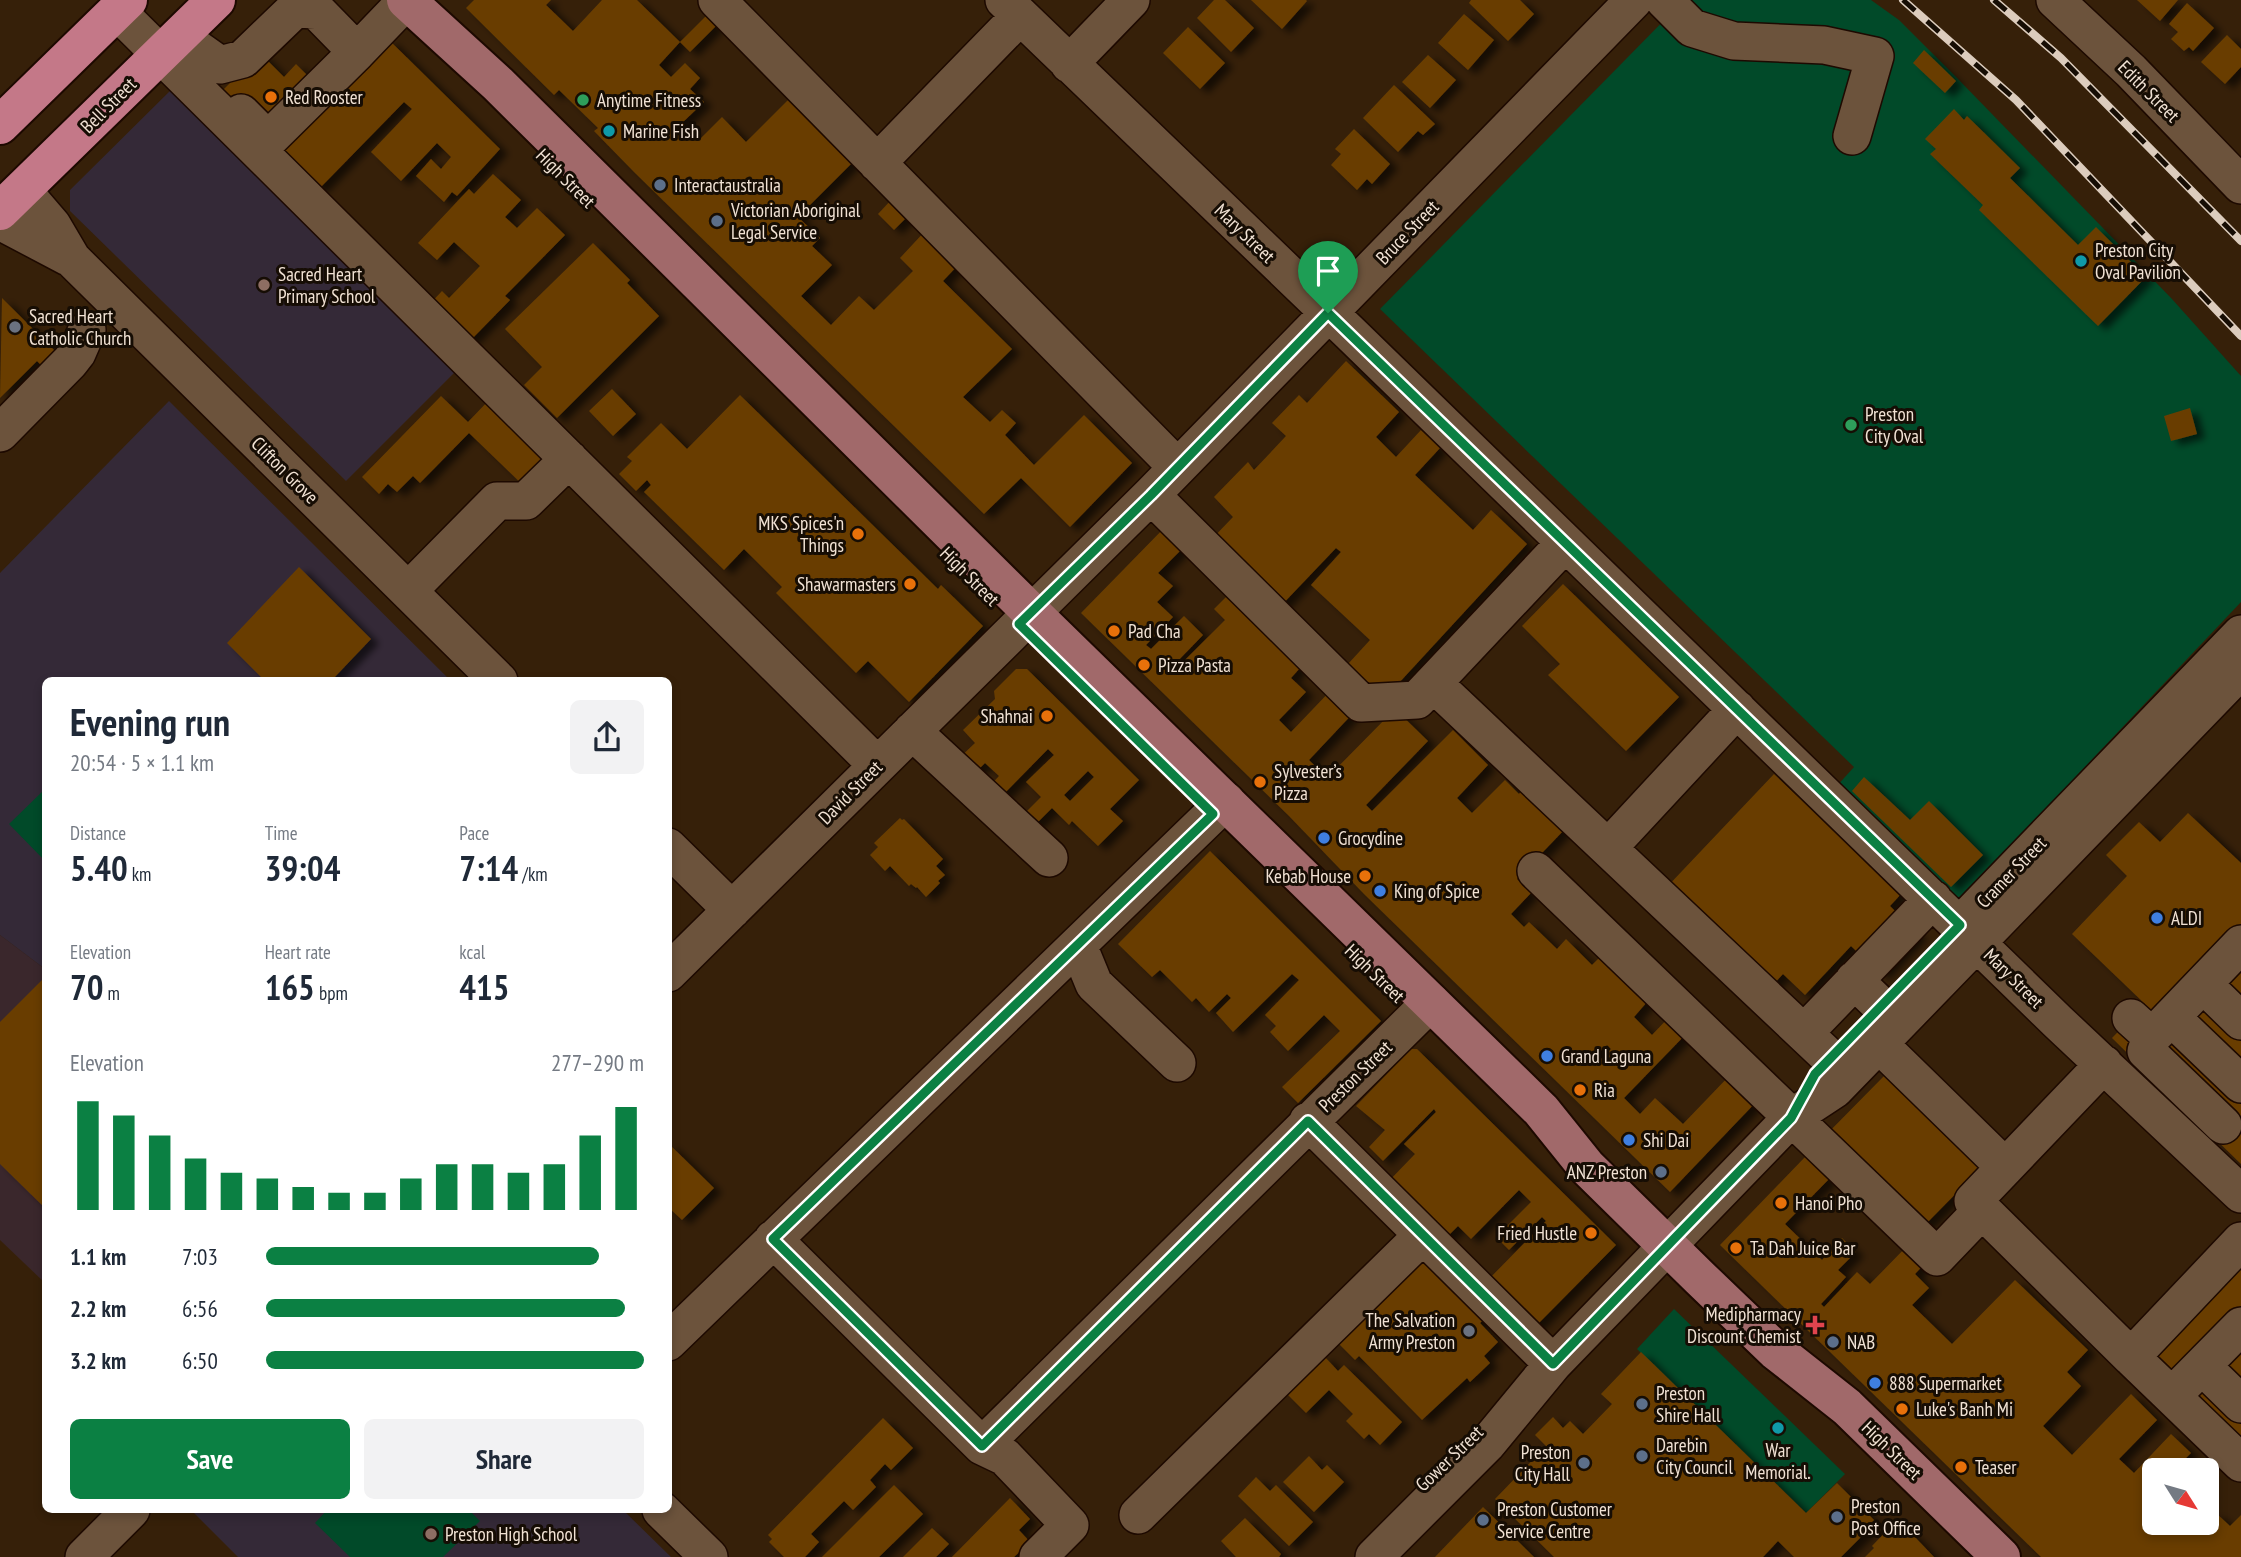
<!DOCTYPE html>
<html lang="en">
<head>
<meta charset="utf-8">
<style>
  :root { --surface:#fff; --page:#f2f2f3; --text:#1f2937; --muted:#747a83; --accent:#0b8043 }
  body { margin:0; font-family:"PT Sans Narrow",sans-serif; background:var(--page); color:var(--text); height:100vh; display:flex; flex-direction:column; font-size:26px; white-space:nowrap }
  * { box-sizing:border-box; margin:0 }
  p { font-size:23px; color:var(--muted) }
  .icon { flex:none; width:38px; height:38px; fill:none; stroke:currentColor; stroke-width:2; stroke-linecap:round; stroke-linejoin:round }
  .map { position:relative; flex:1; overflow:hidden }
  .panel { position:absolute; left:42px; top:677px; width:630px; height:836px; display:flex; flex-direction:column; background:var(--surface); border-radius:10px; box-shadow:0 4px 10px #0003 }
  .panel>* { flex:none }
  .needle { width:46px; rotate:127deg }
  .buttons { position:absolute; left:2142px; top:1458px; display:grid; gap:14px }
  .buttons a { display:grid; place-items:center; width:77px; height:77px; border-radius:10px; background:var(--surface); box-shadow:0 4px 10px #0003; font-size:35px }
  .pin { position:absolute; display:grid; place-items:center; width:60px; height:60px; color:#fff; margin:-72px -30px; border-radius:50% 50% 50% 0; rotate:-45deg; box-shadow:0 0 7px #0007 }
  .pin .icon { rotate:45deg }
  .round { display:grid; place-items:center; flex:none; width:74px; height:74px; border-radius:10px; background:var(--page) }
  .head { display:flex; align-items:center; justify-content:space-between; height:119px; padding:0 28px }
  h1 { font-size:38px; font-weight:700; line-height:52px }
  .metrics { display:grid; grid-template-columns:repeat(3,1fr); gap:10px; height:119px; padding:7px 28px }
  .metrics div { display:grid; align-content:center }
  .metrics b { font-size:35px; font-weight:700 }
  .metrics small { font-size:19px; font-weight:400 }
  .metrics p { font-size:19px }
  .chart { height:196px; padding:14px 28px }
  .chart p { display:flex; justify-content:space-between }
  .chart svg { width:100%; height:126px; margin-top:7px; stroke:var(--accent); stroke-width:6 }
  .cta { display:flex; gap:14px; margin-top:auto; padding:14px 28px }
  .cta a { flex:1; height:80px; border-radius:10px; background:var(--accent); color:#fff; font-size:28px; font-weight:700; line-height:80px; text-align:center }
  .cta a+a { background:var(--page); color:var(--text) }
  ul { padding:0 28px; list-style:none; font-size:23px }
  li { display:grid; grid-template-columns:112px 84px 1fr; align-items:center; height:52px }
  li i { height:18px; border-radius:9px; background:var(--accent) }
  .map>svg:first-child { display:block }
</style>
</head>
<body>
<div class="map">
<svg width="2241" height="1557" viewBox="0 0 2241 1557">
  <defs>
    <filter id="shadow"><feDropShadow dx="8" dy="4.5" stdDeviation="3.5" flood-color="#0009"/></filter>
  </defs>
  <rect width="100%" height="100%" fill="#362009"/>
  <!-- industrial -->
  <path fill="#3a272c" d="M0,935L45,969V1283L0,1240Z"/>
  <!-- education -->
  <path fill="#342937" d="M178,83L456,371L346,481L70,211V190Z
    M169,401L451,681H46L45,969L0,935V573Z
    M191,1510H623L671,1557H238Z"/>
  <!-- green -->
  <path fill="#014a29" d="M1684,0H1871L1899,20L1958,79L2172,299L2241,376V602L1957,902L1835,788L1854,767L1380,309Z
    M45,789V861L9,824Z
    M1674,1309L1845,1474L1806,1513L1637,1349Z
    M327,1510H469L480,1521L443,1557H350L315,1523Z"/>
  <!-- building -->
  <path fill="#693e05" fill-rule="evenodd" filter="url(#shadow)" d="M474,0H551L546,5L573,31L602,0H637L680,42L659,65L671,77L685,63L700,78L690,89L704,102L682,123L699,140L722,117L746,142L791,97L855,160L798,217L820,238L812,246L832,265L801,296L831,325L859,296L874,310L913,271L900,258L927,229L960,263L943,281L1012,349L963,397L990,422L1002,410L1016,423L1005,435L1034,465L1084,415L1132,463L1070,527L1021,478L984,514L634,172L594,131L598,128L559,90L554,95L466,8Z
    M1214,0H1225L1254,28L1231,52L1197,18Z
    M1251,0H1306L1307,1L1282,29Z
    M1471,0H1520L1534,14L1508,41L1469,3Z
    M2137,0H2178L2160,21Z
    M2187,3L2214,28L2193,51L2189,47L2184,51L2171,39L2178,32L2169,24Z
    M1464,14L1494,40L1468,70L1438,43Z
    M707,15L717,25L690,52L680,42Z
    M1188,27L1225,63L1200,89L1163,53Z
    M2227,35L2241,49V67L2225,84L2201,62Z
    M389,40L500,149L457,196L452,192L444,202L416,176L431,159L441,169L451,157L437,143L401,181L371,152L412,109L404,102L318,190L279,152Z
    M1924,50L1956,81L1945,93L1913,63Z
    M260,53L284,77L296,64L318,86L268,135L223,90Z
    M1428,55L1456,80L1430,108L1402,82Z
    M1394,85L1435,124L1423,135L1418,131L1398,152L1363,118Z
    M1954,109L1964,120L1967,116L2020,168L2010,178L2078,245L2096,227L2146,277L2098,326L1979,210L1983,205L1930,154L1936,149L1925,139Z
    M1354,129L1390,164L1372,184L1367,179L1357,190L1331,165L1341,154L1335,149Z
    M493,174L521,200L505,217L517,228L537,208L565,235L505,296L510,300L466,345L427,307L442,291L449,298L480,266L454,242L437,260L418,243L469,189L474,194Z
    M893,198L910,214L894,230L878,214Z
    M593,243L630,280L627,283L659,316L557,418L524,385L542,367L505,329Z
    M2,298L58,354L44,368L37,361L0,398Z
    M1346,361L1399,412L1376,437L1396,457L1421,430L1440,448L1415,475L1473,530L1491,510L1527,544L1385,698L1348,664L1370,640L1311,585L1341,552L1336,548L1276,611L1208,543L1233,517L1214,497L1248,462L1254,470L1286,436L1272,423L1299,395L1307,403Z
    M612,389L636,414L613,436L589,411Z
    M740,395L938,589L941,585L983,626L909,702L868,661L856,673L776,593L782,587L744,549L724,570L644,492L651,485L647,480L636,491L619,474L632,461L627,457L661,423L687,449Z
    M441,396L468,422L490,399L555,463L528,490L469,433L420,483L413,476L397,492L388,484L379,494L362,477Z
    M2190,408L2197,434L2171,441L2164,416Z
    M1168,524L1188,543L1158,573L1173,586L1157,602L1173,617L1146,645L1151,649L1184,616L1203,635L1170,669L1173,672L1225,620L1214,609L1229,594L1300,668L1291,678L1306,692L1279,720L1291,732L1334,687L1357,709L1309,760L1327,778L1395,709L1428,741L1366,805L1372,811L1453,730L1488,765L1457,798L1472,813L1505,780L1519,794L1523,789L1565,829L1517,879L1531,893L1511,914L1524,927L1529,922L1557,949L1566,939L1592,965L1608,949L1647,1002L1634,1017L1652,1035L1670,1016L1687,1033L1624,1098L1640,1114L1655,1098L1683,1124L1731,1074L1758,1100L1670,1192L1364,894L1289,816L1081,613ZM1607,1045L1611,1049L1594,1066L1589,1062Z
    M299,567L371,639L331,681H265L227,643Z
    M1563,584L1679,697L1626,751L1548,675L1560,664L1522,626Z
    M1016,669H1027L1139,780L1110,809L1123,821L1098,846L1072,821L1069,825L1052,808L1029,831L1018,820L1041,797L1026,782L1054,755L1048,749L996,802L985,791L999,776L985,763L971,777L955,762L975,743L963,730L995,699L994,691ZM1088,771L1094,777L1070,801L1064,795Z
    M1774,774L1901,894L1890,906L1919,935L1881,975L1851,946L1805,995L1783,974L1769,989L1665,889Z
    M1864,777L1910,820L1929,801L1983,855L1951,887L1852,791Z
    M2188,813L2241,863V1164L2112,1038L2145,1004L2072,934L2127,876L2106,855L2139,822L2160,842Z
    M900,818L902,820L904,819L943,859L936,866L945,875L938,881L940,883L926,897L917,887L916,888L911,884L909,886L890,866L885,871L870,855L878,847L874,843Z
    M1210,851L1381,1021L1298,1103L1282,1087L1340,1031L1324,1015L1288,1051L1270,1032L1276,1026L1265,1015L1299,980L1292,974L1233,1032L1216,1013L1231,998L1227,994L1209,1012L1196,998L1192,1002L1160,970L1152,977L1118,944Z
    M46,976V1209L0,1164V1022Z
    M1411,1049H1417L1616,1245L1531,1331L1484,1284L1546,1221L1542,1217L1509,1250L1496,1237L1531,1202L1519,1190L1471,1239L1458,1226L1441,1243L1384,1186L1415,1154L1404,1144L1436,1112L1434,1109L1383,1161L1369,1147L1385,1130L1356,1106Z
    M1884,1076L1980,1169L1918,1232L1822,1139Z
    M668,1143L714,1188L682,1220L668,1207Z
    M1806,1156L1829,1179L1785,1224L1822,1260L1842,1238L1856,1252L1838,1270L1846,1277L1821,1304L1824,1307L1857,1272L1870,1284L1911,1242L1929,1259L1915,1274L1929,1288L1912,1305L1952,1344L2015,1280L2088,1350L2067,1372L2081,1386L2043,1426L2072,1455L2131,1394L2157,1420L2119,1459L2134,1473L2171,1434L2191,1453L2183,1461L2192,1470H2154V1522H2207V1512L2212,1518L2216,1513L2230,1526L2241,1515V1557H2041L1720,1245Z
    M1415,1252L1490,1314L1480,1323L1498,1342L1484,1356L1490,1363L1470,1382L1467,1378L1422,1420L1359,1356L1355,1360L1337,1342Z
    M2241,1265V1450L2149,1362Z
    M1641,1352L1806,1513L1837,1483L1876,1522L1841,1557H1794L1778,1541L1763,1557H1554L1495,1499L1546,1446L1535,1435L1553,1417L1563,1428L1570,1421L1583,1434L1612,1404L1601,1394Z
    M1324,1356L1338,1371L1344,1365L1402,1422L1380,1445L1369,1434L1364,1439L1346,1421L1353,1414L1329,1390L1306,1413L1287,1394Z
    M883,1418L913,1448L891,1470L885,1464L870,1480L876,1487L853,1510L844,1501L811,1534L819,1542L805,1557H784L769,1542L772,1539L768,1535Z
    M1309,1456L1322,1470L1327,1465L1344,1482L1314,1512L1283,1482Z
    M1256,1477L1270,1491L1276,1485L1313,1522L1289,1546L1238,1496Z
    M894,1485L923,1514L879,1557H822Z
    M1010,1498L1030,1519L1019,1530L1030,1542L1014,1557H952Z
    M1483,1507L1534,1557H1435Z
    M1245,1518L1281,1554L1279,1557H1236L1221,1541Z
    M1897,1520L1912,1534L1934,1557H1865L1874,1548L1872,1546Z
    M932,1528L949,1544L936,1557H903Z"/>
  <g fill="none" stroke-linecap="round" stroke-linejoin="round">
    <!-- minor casing -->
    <g stroke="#1d0900" stroke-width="40">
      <path id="minor" d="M717,0L1177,467
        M1004,0L1350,333L2058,1022L2241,1194
        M1664,0L1692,28L1734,41L1824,45L1875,56L1852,136
        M2055,0L2131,71L2241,185
        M117,11L877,765
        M179,36L220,65L243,59L295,9L316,10L357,52L407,0
        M1069,64L1131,0
        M241,113L268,140L357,52
        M877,163L1020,16
        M22,190L52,225L72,259L499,681
        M0,221L68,257
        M0,433L70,362L77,353L87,330
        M1151,495L1361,703L1417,700L1565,543
        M408,591L497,501H526L569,459
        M1433,683L1831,1059
        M912,731L1049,858
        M668,847L732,910
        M1608,848L1737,709
        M1536,871L1937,1257L1982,1210
        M1959,926L2241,634
        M1078,945L1094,984L1177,1063
        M668,973L1151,495L1634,0
        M1854,980L1881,1006
        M2203,984L2241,1021
        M2171,1017L2241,1084
        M2131,1018L2152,1037L2241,944
        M1804,1033L1933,899
        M2152,1037L2146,1051L2223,1125
        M1879,1044L2005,1167
        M2104,1064L1973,1201L2131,1357
        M1308,1121L1553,1364
        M773,1239L982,1446L1005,1457L1070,1525L1038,1557
        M2241,1241L2131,1357L2241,1463
        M668,1342L1226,801
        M2202,1366L2241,1404
        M2172,1396L2241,1326
        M982,1446L1431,1002
        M661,1510L709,1557
        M1138,1515L1422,1236
        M84,1557L131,1510
        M1374,1557L1487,1444L1553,1364L1791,1118L1835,1089L2241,670"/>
    </g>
    <!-- major casing -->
    <g stroke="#1d0900" stroke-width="42">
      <path id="major" d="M406,0L498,84L1031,612L1541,1110L1586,1166L1700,1278L1776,1351L1847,1407L2001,1557"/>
    </g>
    <!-- highway casing -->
    <g stroke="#1d0900" stroke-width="42">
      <path id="highway" d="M0,125L128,0
        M0,211L216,0"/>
    </g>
    <!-- minor -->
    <use href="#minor" stroke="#6c533c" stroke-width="37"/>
    <!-- major -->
    <use href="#major" stroke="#a1696a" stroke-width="38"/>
    <!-- highway -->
    <use href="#highway" stroke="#c47888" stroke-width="38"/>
    <!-- rail casing -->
    <g stroke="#dcccbd" stroke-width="8">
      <path id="rail" d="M1903,0L2016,100L2241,336
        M1994,0L2061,58L2241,241"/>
    </g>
    <!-- rail -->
    <use href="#rail" stroke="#160d04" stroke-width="5" stroke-dasharray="16" stroke-linecap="butt"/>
  </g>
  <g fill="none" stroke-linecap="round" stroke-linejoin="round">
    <!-- route casing -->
    <g stroke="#fff" stroke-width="14">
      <path id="route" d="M1328,313L1960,925L1815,1074L1791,1118L1553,1364L1308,1121L982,1446L773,1239L1213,814L1019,624L1151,495Z"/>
    </g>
    <!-- route -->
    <use href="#route" stroke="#0b8043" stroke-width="9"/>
  </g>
  <!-- markers -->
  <g fill="#e8710a" stroke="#160d04" stroke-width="2.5">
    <circle cx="271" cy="97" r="7"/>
    <circle cx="858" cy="534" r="7"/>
    <circle cx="910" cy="584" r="7"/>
    <circle cx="1114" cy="631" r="7"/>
    <circle cx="1144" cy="665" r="7"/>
    <circle cx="1047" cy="716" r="7"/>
    <circle cx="1260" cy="782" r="7"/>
    <circle cx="1365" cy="876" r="7"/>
    <circle cx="1580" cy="1090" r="7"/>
    <circle cx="1781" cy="1203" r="7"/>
    <circle cx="1591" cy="1233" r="7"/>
    <circle cx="1736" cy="1248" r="7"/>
    <circle cx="1902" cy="1409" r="7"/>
    <circle cx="1961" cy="1467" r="7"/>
  </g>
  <g fill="#2e9e5b" stroke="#160d04" stroke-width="2.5">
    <circle cx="583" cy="100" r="7"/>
    <circle cx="1851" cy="425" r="7"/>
  </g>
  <g fill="#0f9aa8" stroke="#160d04" stroke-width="2.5">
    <circle cx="609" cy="131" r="7"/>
    <circle cx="2081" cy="261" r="7"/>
    <circle cx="1778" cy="1428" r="7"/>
  </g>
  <g fill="#5c6f8a" stroke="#160d04" stroke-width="2.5">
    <circle cx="660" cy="185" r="7"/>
    <circle cx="717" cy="221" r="7"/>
    <circle cx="1661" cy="1172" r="7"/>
    <circle cx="1833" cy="1342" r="7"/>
    <circle cx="1642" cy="1404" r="7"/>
    <circle cx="1642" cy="1456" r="7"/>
    <circle cx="1584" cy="1463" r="7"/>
    <circle cx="1837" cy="1517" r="7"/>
    <circle cx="1483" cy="1520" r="7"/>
  </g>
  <g fill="#8d6e63" stroke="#160d04" stroke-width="2.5">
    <circle cx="264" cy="285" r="7"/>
    <circle cx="431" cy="1534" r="7"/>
  </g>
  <g fill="#6b7280" stroke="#160d04" stroke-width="2.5">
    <circle cx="15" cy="327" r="7"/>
    <circle cx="1469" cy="1331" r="7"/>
  </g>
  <g fill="#3f7fe0" stroke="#160d04" stroke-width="2.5">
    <circle cx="1324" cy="838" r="7"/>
    <circle cx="1380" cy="891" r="7"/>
    <circle cx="2157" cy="918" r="7"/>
    <circle cx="1547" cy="1056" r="7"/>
    <circle cx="1629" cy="1140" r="7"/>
    <circle cx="1875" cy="1383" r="7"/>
  </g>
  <path fill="#e0444e" stroke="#160d04" stroke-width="2.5" d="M1811.5 1314.5h7v7h7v7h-7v7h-7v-7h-7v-7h7z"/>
  <g text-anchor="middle" stroke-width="6" stroke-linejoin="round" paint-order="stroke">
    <!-- street labels -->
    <g font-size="19" fill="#f1e2d4" stroke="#160d04">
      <text transform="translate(2149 91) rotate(45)" y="7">Edith Street</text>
      <text transform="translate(108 105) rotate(-45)" y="7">Bell Street</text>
      <text transform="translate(566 178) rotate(45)" y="7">High Street</text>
      <text transform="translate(1407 232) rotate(-46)" y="7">Bruce Street</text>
      <text transform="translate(1245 233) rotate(44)" y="7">Mary Street</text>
      <text transform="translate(285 470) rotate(45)" y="7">Clifton Grove</text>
      <text transform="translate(970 576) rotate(45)" y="7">High Street</text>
      <text transform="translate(850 792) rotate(-45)" y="7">David Street</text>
      <text transform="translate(2011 872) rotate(-46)" y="7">Cramer Street</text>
      <text transform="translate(1375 973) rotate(44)" y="7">High Street</text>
      <text transform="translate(2014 978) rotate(45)" y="7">Mary Street</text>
      <text transform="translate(1355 1076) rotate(-44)" y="7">Preston Street</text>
      <text transform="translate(1892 1450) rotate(44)" y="7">High Street</text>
      <text transform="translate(1449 1458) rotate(-44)" y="7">Gower Street</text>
    </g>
    <!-- poi labels -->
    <g font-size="19" fill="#f1e2d4" stroke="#160d04" text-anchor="start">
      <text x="285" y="104">Red Rooster</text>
      <text x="597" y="107">Anytime Fitness</text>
      <text x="623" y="138">Marine Fish</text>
      <text x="674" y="192">Interactaustralia</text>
      <text x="731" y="217">Victorian Aboriginal<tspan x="731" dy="22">Legal Service</tspan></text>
      <text x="2095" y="257">Preston City<tspan x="2095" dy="22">Oval Pavilion</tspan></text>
      <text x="278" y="281">Sacred Heart<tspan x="278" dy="22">Primary School</tspan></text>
      <text x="29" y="323">Sacred Heart<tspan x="29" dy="22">Catholic Church</tspan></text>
      <text x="1865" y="421">Preston<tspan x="1865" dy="22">City Oval</tspan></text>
      <text x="844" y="530" text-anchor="end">MKS Spices'n<tspan x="844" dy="22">Things</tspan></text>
      <text x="896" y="591" text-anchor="end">Shawarmasters</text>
      <text x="1128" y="638">Pad Cha</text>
      <text x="1158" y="672">Pizza Pasta</text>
      <text x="1033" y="723" text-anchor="end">Shahnai</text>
      <text x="1274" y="778">Sylvester’s<tspan x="1274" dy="22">Pizza</tspan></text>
      <text x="1338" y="845">Grocydine</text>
      <text x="1351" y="883" text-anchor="end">Kebab House</text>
      <text x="1394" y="898">King of Spice</text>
      <text x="2171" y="925">ALDI</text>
      <text x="1561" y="1063">Grand Laguna</text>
      <text x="1594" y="1097">Ria</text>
      <text x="1643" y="1147">Shi Dai</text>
      <text x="1647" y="1179" text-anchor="end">ANZ Preston</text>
      <text x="1795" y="1210">Hanoi Pho</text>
      <text x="1577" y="1240" text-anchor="end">Fried Hustle</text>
      <text x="1750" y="1255">Ta Dah Juice Bar</text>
      <text x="1801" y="1321" text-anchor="end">Medipharmacy<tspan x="1801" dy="22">Discount Chemist</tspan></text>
      <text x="1455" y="1327" text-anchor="end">The Salvation<tspan x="1455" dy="22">Army Preston</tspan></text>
      <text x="1847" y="1349">NAB</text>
      <text x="1889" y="1390">888 Supermarket</text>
      <text x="1656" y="1400">Preston<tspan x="1656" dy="22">Shire Hall</tspan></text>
      <text x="1916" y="1416">Luke's Banh Mi</text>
      <text x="1656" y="1452">Darebin<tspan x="1656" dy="22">City Council</tspan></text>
      <text x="1778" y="1457" text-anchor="middle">War<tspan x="1778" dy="22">Memorial.</tspan></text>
      <text x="1570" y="1459" text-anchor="end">Preston<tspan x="1570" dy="22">City Hall</tspan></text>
      <text x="1975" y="1474">Teaser</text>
      <text x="1851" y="1513">Preston<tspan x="1851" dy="22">Post Office</tspan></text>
      <text x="1497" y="1516">Preston Customer<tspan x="1497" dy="22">Service Centre</tspan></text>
      <text x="445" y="1541">Preston High School</text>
    </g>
  </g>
</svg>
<div class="buttons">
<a><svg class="needle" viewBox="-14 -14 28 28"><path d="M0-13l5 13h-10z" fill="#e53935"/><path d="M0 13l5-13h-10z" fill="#747a83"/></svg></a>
</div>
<div class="pin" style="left:1328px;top:313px;background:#1e9e55"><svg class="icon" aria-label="arrive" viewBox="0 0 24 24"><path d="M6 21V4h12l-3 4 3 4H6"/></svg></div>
<section class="panel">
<div class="head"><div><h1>Evening run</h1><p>20:54 · 5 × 1.1 km</p></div><a class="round"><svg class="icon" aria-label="share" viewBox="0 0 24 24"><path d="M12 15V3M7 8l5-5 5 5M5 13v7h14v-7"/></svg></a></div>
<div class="metrics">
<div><p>Distance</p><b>5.40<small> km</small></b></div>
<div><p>Time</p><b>39:04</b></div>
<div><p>Pace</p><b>7:14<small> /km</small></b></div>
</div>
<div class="metrics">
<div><p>Elevation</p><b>70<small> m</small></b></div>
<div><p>Heart rate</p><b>165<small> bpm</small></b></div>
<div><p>kcal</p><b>415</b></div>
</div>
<div class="chart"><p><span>Elevation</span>277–290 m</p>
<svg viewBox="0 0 160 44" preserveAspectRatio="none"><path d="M5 44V6M15 44V11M25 44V18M35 44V26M45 44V31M55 44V33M65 44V36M75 44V38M85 44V38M95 44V33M105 44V28M115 44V28M125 44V31M135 44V28M145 44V18M155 44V8"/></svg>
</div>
<ul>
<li><b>1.1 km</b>7:03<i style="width:88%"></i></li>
<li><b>2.2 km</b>6:56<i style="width:95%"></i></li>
<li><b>3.2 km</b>6:50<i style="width:100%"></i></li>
</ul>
<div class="cta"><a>Save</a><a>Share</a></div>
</section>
</div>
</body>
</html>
